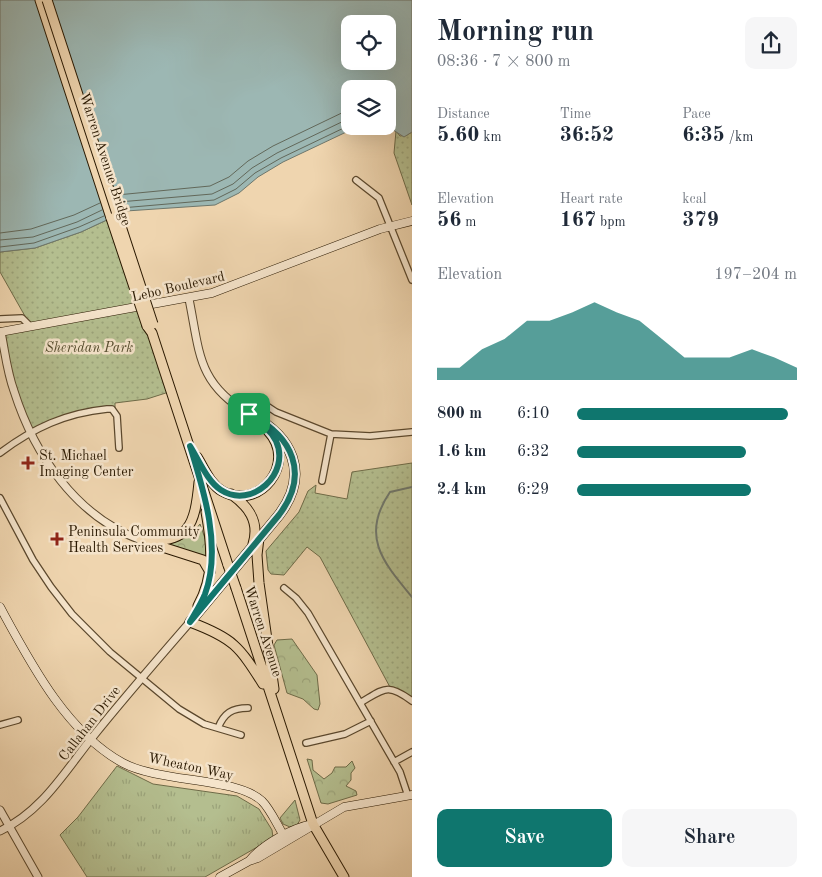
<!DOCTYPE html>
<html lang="en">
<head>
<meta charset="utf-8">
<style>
  :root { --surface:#fff; --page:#f6f6f7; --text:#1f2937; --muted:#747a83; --accent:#0f766e }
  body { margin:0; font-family:"Old Standard TT",serif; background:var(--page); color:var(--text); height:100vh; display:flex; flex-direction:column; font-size:19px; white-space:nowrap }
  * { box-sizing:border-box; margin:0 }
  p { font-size:16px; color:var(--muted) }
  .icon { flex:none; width:28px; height:28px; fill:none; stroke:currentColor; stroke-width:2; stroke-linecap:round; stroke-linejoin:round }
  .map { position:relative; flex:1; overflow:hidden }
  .side { display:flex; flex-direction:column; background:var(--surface); width:410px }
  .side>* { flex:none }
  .controls { position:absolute; left:341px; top:15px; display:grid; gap:10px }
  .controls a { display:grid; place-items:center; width:55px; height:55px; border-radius:10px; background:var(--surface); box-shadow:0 5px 20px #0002; font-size:25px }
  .pin { position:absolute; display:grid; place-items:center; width:42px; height:42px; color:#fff; margin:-21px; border-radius:10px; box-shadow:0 2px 8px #0006 }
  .round { display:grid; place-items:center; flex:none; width:52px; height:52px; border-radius:10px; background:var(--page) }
  .headline { display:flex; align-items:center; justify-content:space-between; height:85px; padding:0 25px }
  h1 { font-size:28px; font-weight:700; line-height:38px }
  .metrics { display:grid; grid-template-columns:repeat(3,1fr); gap:8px; height:85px; padding:5px 25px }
  .metrics div { display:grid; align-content:center }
  .metrics b { font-size:21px; font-weight:700 }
  .metrics small { font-size:14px; font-weight:400 }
  .metrics p { font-size:14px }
  .chart { height:140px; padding:10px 25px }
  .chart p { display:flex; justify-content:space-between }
  .chart svg { width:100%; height:90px; margin-top:5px; fill:var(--accent); opacity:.7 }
  .action { display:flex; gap:10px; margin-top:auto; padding:10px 25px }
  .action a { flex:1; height:58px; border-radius:10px; background:var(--accent); color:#fff; font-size:20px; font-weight:700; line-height:58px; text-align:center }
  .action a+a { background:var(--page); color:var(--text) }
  ul { padding:0 25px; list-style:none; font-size:16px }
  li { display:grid; grid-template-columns:80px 60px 1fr; align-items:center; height:38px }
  li i { height:12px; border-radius:6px; background:var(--accent) }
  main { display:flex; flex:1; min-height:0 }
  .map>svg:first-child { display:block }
</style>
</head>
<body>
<main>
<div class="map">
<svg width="412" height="877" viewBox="0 0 412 877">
  <defs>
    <pattern id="grass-tufts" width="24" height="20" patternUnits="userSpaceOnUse" patternTransform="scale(1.25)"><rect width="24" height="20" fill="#b4be8f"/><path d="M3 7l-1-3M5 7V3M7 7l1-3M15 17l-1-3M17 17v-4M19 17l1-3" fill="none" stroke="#9ba37a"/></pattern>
    <pattern id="forest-crowns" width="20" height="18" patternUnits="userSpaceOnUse" patternTransform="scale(1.25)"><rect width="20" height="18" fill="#b4be8f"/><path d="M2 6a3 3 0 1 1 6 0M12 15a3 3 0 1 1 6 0" fill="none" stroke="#9ba37a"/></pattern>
    <pattern id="park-dots" width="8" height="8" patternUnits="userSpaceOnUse" patternTransform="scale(1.25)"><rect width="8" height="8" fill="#b4be8f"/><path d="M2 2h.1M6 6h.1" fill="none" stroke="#9ba37a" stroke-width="1.8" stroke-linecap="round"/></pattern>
  </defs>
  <rect width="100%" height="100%" fill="#efd5af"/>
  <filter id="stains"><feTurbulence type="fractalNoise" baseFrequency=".004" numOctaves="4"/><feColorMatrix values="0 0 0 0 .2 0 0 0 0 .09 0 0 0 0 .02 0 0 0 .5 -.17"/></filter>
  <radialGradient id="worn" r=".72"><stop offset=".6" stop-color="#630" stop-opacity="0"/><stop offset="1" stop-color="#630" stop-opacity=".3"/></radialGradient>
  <!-- grass -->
  <path fill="url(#grass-tufts)" stroke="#6e6b48" d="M117,766L153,784L237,796L259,809L272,830L273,838L205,877H87L60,835L78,817Z"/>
  <!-- forest -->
  <path fill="url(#forest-crowns)" stroke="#6e6b48" d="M200,524L208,547L207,559L164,545C180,541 190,538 200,524Z
    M292,639L317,675L320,704L318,710L314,709L303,699L287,693L274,645L277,640Z
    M307,759L312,760L313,770L324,779L332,773L335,767H346L352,761L355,768L351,773V780L346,786L356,791L357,795L328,804L321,803Z"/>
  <!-- park -->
  <path fill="url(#park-dots)" stroke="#6e6b48" d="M396,131L400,136L407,135L412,132V205L394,153Z
    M111,218L172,391L147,399L115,403V412L103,409L31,431L21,412L1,332L30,325L0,272V252L35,248L81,232Z
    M412,463V701L391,689L320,557L307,547L284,575L271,574L268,570L266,551L299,512L308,491L316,485L315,493L347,499L352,472Z
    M295,800L300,820L297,825L290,827L283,824L280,818Z"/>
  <!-- water -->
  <path fill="#9cb7b3" stroke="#6e776c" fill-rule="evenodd" d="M0,0H412V132L404,137L387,126L388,89H350V126H359L283,162L258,177L239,193L215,205L126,211L81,232L35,248L0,252ZM350,24H388V61H350Z"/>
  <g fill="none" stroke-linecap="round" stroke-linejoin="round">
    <!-- shore -->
    <path stroke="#62685a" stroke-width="1" d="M117,195L210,186L229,177L248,161L273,146L350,109
      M119,202L212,194L233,184L252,168L277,153L350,118
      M121,208L214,200L236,189L255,173L281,158L350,125
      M0,233L31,229L74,215L100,203
      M0,240L33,237L77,222L102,210
      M0,247L34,243L79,227L104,216"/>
    <!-- stream -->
    <path stroke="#6e776c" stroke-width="2" d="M412,487L390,492C360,536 383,562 412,597"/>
    <!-- minor casing -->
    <g stroke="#5a472c" stroke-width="8">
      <path id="minor" d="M356,180L379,198L412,280
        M0,319L22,318L30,326
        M239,408L253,402H261L276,412L331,434L370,436L412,432
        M0,453C33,428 66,413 107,409H112L117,416L119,448
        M322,481L331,434
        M0,498L33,560L51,587L72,614L110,652L179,709L204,724L241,735
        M284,588L296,598L308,613L400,772L408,796
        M360,703C384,689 387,682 412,701
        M0,725L18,720
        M218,728C224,713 232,708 248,708
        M306,743L345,734L371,721
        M394,762L412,752"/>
    </g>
    <!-- tertiary casing -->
    <g stroke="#5a472c" stroke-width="9">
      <path id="tertiary" d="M189,299C200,353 197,383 249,414
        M1,332C5,352 7,372 14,391C34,454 76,517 141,540
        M0,810L38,877
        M0,831C41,812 64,773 91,739C123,699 157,660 190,622"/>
    </g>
    <!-- secondary casing -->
    <g stroke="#291801" stroke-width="9">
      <path id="secondary" d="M0,332L212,293L380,229L412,221
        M0,607C30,662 66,732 123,763C161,783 236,777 262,801C271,810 277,825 284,836
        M249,861C263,844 292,828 313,824
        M220,877L249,861L258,858L344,807L412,795"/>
    </g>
    <!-- primary casing -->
    <g stroke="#291801" stroke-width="11">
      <path id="primary" d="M40,0L111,218
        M147,326L152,333L228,565
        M197,457C204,468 210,484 222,491C259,512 298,463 268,431
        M231,494C248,506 260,521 253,544
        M259,538L257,555L259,583L274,689
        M141,540C189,545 195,525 199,482
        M153,544L203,560L210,572
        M236,588L313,824L344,877
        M198,606C215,575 212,545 206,512
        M190,622L279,515C310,474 293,436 249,414
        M190,622C233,638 239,646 263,684"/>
    </g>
    <!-- minor -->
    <use href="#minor" stroke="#f5e4cb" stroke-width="5.5"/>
    <!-- tertiary -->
    <use href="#tertiary" stroke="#f5e4cb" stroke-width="7"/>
    <!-- secondary -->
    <use href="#secondary" stroke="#f5e4cb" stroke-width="8"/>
    <!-- primary -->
    <use href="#primary" stroke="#efd5af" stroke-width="9"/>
    <!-- primary-bridge casing -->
    <g stroke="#291801" stroke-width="11" stroke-linecap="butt">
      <path id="primary-bridge" d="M47,0L153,324
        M111,218L147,326
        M228,565L236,588"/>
    </g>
    <!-- primary-bridge -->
    <use href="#primary-bridge" stroke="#efd5af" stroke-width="9"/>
  </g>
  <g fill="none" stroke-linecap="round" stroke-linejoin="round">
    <!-- route casing -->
    <g stroke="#fff" stroke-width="10">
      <path id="route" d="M249,414C293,436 310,474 279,515L190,622C195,613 201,604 205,594C222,548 204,491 190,446C199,460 207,481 221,490C252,510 291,473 276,441C271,430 259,422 249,414Z"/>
    </g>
    <!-- route -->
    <use href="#route" stroke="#0f766e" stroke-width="6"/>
  </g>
  <!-- markers -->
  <g fill="#8f2418" stroke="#f5e4cb" stroke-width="2">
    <path d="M25.5 455.5h5v5h5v5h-5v5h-5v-5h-5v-5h5z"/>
    <path d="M54.5 531.5h5v5h5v5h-5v5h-5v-5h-5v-5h5z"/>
  </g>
  <g text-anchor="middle" stroke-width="5" stroke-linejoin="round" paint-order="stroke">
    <!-- street labels -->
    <g font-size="14" fill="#291801" stroke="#f5e4cb">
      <text transform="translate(106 159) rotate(72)" y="5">Warren Avenue Bridge</text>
      <text transform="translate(178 286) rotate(-13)" y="5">Lebo Boulevard</text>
      <text transform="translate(264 631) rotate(72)" y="5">Warren Avenue</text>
      <text transform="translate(89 723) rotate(-52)" y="5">Callahan Drive</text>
      <text transform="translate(191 766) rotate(12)" y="5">Wheaton Way</text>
    </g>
    <!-- park labels -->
    <g font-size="14" font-style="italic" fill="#534a2c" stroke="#f5e4cb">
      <text x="89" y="352">Sheridan Park</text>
    </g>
    <!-- poi labels -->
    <g font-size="14" fill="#291801" stroke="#f5e4cb" text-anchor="start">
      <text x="39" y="460">St. Michael<tspan x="39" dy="16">Imaging Center</tspan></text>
      <text x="68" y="536">Peninsula Community<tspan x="68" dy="16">Health Services</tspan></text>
    </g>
  </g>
  <rect width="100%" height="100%" filter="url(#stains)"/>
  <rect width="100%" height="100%" fill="url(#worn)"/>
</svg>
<div class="controls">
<a><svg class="icon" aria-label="locate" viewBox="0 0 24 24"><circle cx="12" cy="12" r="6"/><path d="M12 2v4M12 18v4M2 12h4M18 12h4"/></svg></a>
<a><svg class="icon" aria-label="layers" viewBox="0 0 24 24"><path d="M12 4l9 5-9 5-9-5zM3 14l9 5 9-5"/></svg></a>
</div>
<div class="pin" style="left:249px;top:414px;background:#1e9e55"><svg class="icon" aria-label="arrive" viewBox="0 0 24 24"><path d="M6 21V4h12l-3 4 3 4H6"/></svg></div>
</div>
<section class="side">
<div class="headline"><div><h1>Morning run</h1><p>08:36 · 7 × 800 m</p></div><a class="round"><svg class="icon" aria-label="share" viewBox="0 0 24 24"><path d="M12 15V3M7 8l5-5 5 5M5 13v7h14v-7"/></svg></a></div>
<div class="metrics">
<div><p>Distance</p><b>5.60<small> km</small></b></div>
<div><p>Time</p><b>36:52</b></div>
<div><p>Pace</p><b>6:35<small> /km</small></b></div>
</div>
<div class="metrics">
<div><p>Elevation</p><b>56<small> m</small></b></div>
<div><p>Heart rate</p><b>167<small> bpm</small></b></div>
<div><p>kcal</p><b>379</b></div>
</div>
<div class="chart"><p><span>Elevation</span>197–204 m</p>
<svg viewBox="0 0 160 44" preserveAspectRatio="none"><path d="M0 44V38L10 38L20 29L30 24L40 15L50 15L60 11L70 6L80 11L90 15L100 24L110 33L120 33L130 33L140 29L150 33L160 38V44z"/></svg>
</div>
<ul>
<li><b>800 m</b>6:10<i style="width:96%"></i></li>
<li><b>1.6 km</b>6:32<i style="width:77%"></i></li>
<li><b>2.4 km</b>6:29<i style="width:79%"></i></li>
</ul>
<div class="action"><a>Save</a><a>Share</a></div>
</section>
</main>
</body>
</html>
